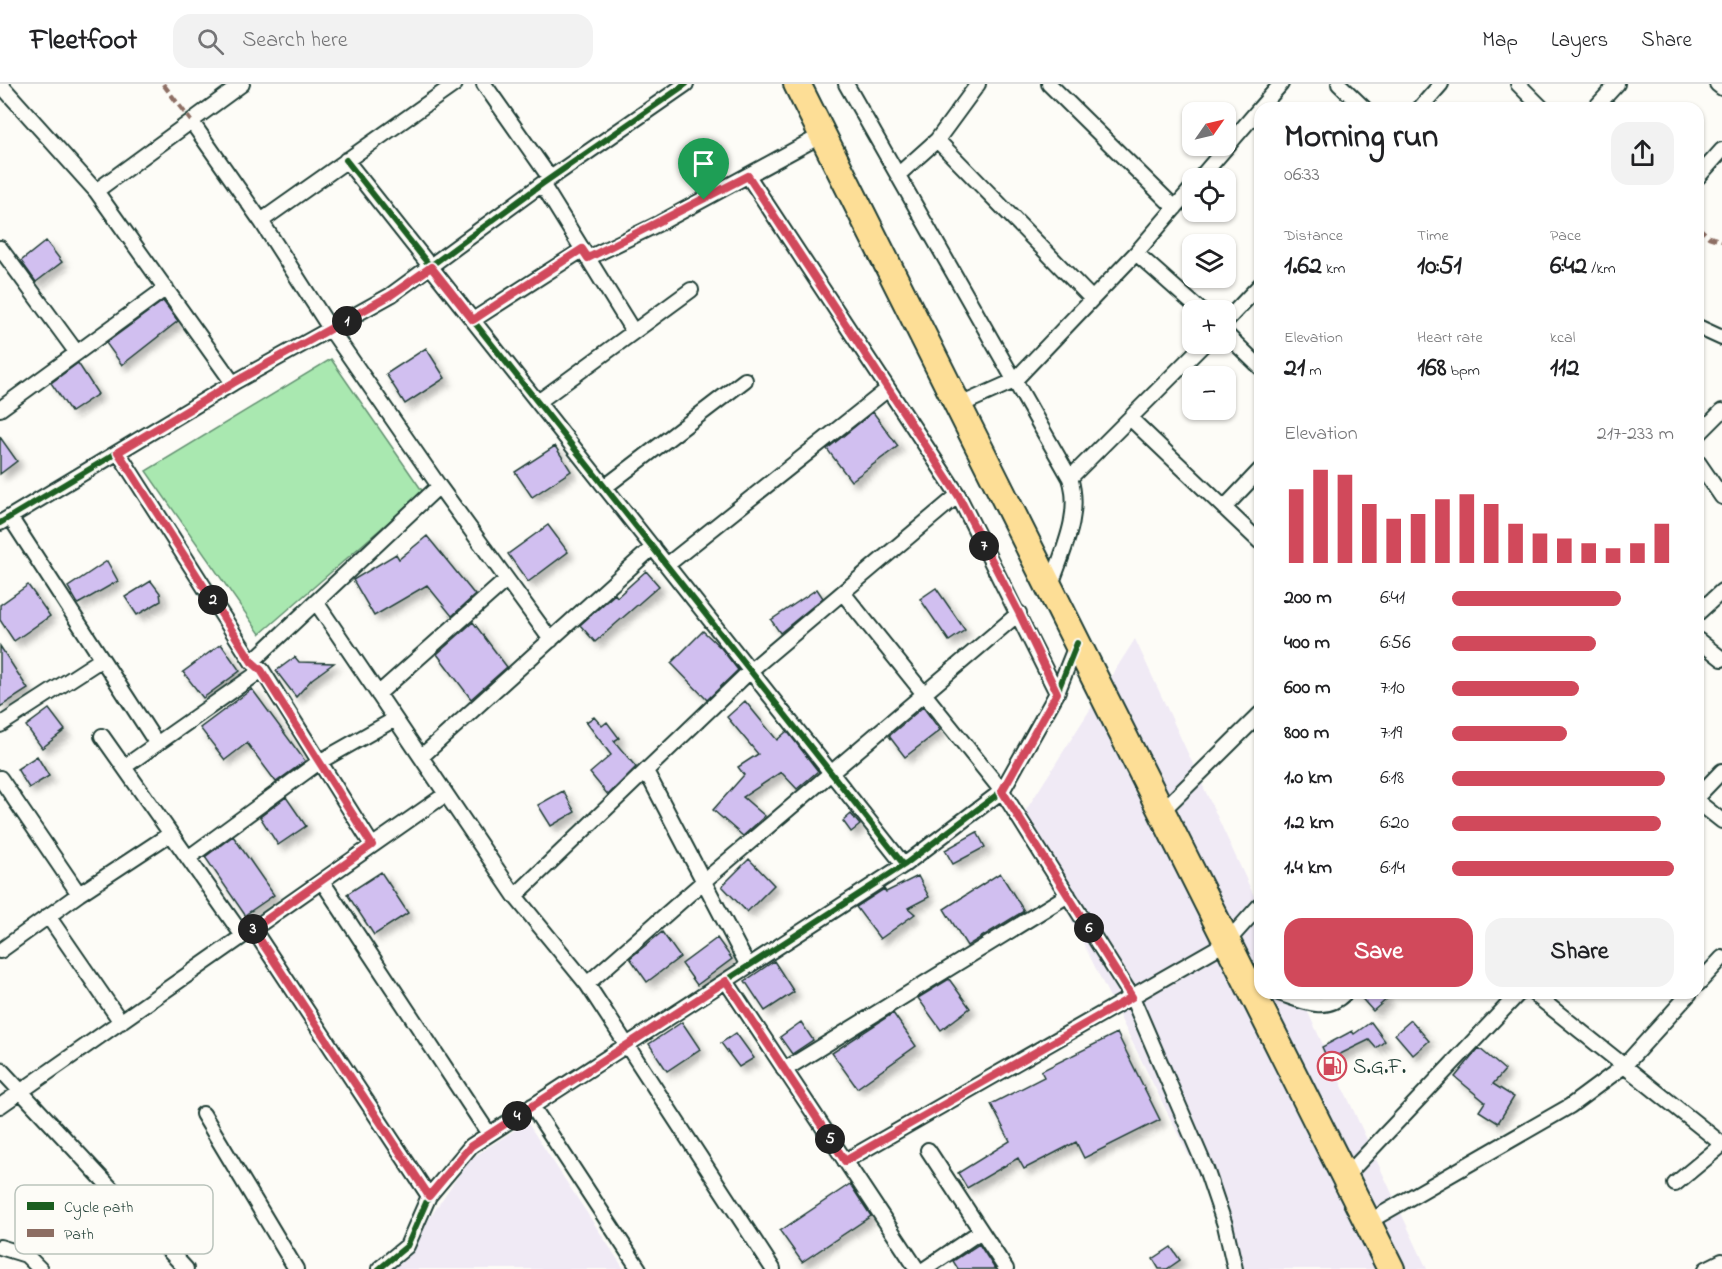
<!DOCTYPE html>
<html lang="en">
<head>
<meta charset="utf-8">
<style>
  :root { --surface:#fff; --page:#f2f2f2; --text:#202124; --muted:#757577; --line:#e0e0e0; --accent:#d1495b }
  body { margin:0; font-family:"Indie Flower",sans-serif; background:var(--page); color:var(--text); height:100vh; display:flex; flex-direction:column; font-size:22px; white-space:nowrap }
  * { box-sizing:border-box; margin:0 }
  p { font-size:20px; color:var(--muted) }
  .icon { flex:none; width:33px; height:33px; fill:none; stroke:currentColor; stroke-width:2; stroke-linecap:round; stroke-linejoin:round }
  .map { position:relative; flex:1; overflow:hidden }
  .sheet { position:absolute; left:1254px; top:18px; width:450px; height:897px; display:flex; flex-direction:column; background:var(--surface); border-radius:18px; box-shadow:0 2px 4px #0004 }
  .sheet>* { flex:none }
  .needle { width:39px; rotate:56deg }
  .tools { position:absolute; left:1182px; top:18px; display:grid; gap:12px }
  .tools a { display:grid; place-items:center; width:54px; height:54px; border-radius:12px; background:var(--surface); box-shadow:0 2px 4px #0004; font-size:30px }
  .pin { position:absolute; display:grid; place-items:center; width:51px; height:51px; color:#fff; margin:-62px -26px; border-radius:50% 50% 50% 0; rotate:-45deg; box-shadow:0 0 6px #0007 }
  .pin .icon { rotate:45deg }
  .km { position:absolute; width:30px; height:30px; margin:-15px; border-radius:50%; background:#222; color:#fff; font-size:16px; line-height:30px; text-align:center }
  .round { display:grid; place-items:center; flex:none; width:63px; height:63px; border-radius:18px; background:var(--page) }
  .head { display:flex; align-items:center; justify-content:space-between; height:102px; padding:0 30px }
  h1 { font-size:33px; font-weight:700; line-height:45px }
  .metrics { display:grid; grid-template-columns:repeat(3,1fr); gap:9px; height:102px; padding:6px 30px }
  .metrics div { display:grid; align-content:center }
  .metrics b { font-size:26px; font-weight:700 }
  .metrics small { font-size:16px; font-weight:400 }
  .metrics p { font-size:16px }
  .chart { height:168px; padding:12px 30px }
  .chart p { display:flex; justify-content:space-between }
  .chart svg { width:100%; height:108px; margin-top:6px; stroke:var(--accent); stroke-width:6 }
  .cta { display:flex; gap:12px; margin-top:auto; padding:12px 30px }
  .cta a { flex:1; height:69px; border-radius:18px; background:var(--accent); color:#fff; font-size:24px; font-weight:700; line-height:69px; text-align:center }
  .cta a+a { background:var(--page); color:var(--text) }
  ul { padding:0 30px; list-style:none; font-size:20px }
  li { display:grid; grid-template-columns:96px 72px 1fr; align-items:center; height:45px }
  li i { height:15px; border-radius:8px; background:var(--accent) }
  header { display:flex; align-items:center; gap:36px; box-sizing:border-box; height:84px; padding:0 30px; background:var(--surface); border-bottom:2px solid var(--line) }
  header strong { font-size:28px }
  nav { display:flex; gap:33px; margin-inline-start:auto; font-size:21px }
  .search { width:420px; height:54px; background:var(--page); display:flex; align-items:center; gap:15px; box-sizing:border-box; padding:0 21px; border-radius:18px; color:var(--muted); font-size:22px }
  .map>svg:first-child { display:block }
</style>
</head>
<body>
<header>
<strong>Fleetfoot</strong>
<div class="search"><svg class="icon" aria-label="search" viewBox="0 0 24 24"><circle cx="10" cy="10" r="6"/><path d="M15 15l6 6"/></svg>Search here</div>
<nav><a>Map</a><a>Layers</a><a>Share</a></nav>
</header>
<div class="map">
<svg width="1722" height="1185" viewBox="0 0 1722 1185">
  <defs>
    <filter id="shadow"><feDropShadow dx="5.5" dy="5.5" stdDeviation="3" flood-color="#0004"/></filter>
  </defs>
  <rect width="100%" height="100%" fill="#fdfcf7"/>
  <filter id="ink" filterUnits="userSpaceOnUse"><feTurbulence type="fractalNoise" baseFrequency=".0167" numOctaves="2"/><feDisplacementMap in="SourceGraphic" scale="12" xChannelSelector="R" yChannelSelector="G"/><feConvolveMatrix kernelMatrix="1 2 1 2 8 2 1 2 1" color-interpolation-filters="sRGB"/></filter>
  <g filter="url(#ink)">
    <!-- built -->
    <path fill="#f0eaf5" d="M1135,555L1260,825V909H1299L1427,1185H1245L1021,734Z
      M527,1038L624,1185H392L412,1169L420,1148L469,1076Z"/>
    <!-- green -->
    <path fill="#a9e8b0" stroke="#649272" stroke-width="1.5" d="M331,275L423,408L260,550L146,387Z"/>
    <!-- building -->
    <path fill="#d1bff0" stroke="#1f3d34" stroke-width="1.5" filter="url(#shadow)" d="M46,157L62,178L36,198L21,177Z
      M163,217L178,237L122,281L106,259Z
      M426,264L445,294L405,320L386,290Z
      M78,279L98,310L71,328L51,299Z
      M873,328L898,362L851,397L827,365Z
      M0,353L17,377L0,390Z
      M555,362L571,387L532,413L515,388Z
      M548,441L568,468L528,498L508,470Z
      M427,452L475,511L452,532L427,501L374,532L353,496L396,470L399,475Z
      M107,477L118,497L78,520L68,503Z
      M646,487L659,502L595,558L580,541L615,510L617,513Z
      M151,497L160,509L161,517L137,531L125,513Z
      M28,501L50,532L14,557L0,536V521Z
      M936,504L965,546L949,557L920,515Z
      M817,505L823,514L780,549L771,536Z
      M473,538L507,583L471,615L437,570Z
      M703,547L721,564L738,586L707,616L671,579Z
      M221,560L240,587L203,614L183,588Z
      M0,562L28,605L0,623Z
      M295,573L299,578L334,579L312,595L296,613L276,587Z
      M252,605L305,677L276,698L247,659L225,676L200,644Z
      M745,617L777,656L787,647L818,687L797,705L781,688L743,713L765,732L743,752L713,726L744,691L738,683L758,670L727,633Z
      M923,623L940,646L905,673L889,652Z
      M49,625L65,646L42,664L26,642Z
      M594,633L602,642L607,638L619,654L614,657L636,683L608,711L590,689L611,671L586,638Z
      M37,672L49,692L29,704L17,685Z
      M563,707L575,728L551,742L538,721Z
      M286,713L306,742L278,761L260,733Z
      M851,730L860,741L851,748L843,737Z
      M977,748L985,763L953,780L945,766Z
      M233,752L274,811L245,831L205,773Z
      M749,775L774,801L747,828L722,802Z
      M381,788L408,829L374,851L347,810Z
      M1000,789L1024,827L967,862L944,825Z
      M918,792L929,813L908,824L915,830L880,855L856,823L884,805L886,808Z
      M662,848L680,873L647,898L630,874Z
      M717,854L732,875L697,901L682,880Z
      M774,877L794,908L765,927L745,897Z
      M949,895L970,924L941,946L918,914Z
      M1357,909H1382L1387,915L1373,927Z
      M893,929L916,962L857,1004L832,969Z
      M1411,936L1429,957L1413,971L1395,950Z
      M682,938L700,965L667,987L649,960Z
      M801,938L813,956L792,970L780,953Z
      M1371,938L1385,957L1376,964L1369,956L1328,976L1322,963L1352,947L1354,950Z
      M736,949L754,974L739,983L721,959Z
      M1117,949L1160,1036L1084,1074L1076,1058L1024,1085L1018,1074L967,1104L958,1089L1010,1057L991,1020L1044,993L1041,987Z
      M1479,964L1505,986L1493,1000L1514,1013L1498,1039L1479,1027L1485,1018L1455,993Z
      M850,1100L871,1132L802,1178L780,1147Z
      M979,1160L995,1185H958L953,1177Z
      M1171,1163L1180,1176L1167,1185H1159L1153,1175Z"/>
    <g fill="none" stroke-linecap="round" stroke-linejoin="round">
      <!-- street casing -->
      <g stroke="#1f3d34" stroke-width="18">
        <path id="street" d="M0,0L96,107L233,299
          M484,0L550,94
          M846,0L1070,394C1082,431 1062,468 1050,504
          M1049,0L1175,124
          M1339,0L1364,24
          M1518,0L1542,24
          M1717,0L1722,4
          M1260,24L1281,0
          M1420,24L1441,0
          M1595,24L1617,0
          M191,37L261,137L331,246L439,402L551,556
          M937,56L1092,215
          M346,76L904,781
          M899,90L937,56L978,0
          M748,92L958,411L1057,609
          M1698,93L1722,66
          M1200,94L1260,24
          M542,100L633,247
          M96,107L242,0
          M261,137L455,0
          M0,164L77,269
          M1136,169L1200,226
          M588,174L660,139L822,51
          M473,236L582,166
          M1226,237L1260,201
          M1698,243L1722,254
          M1226,250L1260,283
          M538,318L691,206
          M958,322L1014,297L1136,169L1192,104
          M0,325L166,204
          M1130,334L1260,458
          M1698,351L1722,327
          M118,368L252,578L262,586L372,761
          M1698,378L1722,413
          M1070,394L1204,260
          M605,403L745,296
          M1224,424L1260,386
          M10,433L157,660
          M0,439L233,299L391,211L542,100L686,0
          M667,481L888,305
          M843,509L1002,707L1132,913L1206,1085L1225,1141L1235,1185
          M316,518L515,812L587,900L773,1185
          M1698,529L1722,507
          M1698,556L1722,575
          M252,578L439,402
          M378,610L506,496
          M0,641L102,575
          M102,652L243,852
          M421,673L653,463
          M124,683L262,586
          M646,687L748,882
          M0,694L79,810
          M1698,712L1722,687
          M1698,718L1722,737
          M1162,727L1260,630
          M188,774L319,678L395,635
          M322,797L489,1050
          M515,812L751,586L958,411
          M48,832L121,938
          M253,845L429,1112
          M0,867L79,810L170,750
          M726,897L917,1185
          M587,900L704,797L1019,529
          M1698,900L1722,874
          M1279,909C1303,917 1325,930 1345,909
          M1533,909L1722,1060
          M0,985L186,1185
          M784,986L1068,811
          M0,1022L446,710
          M532,1022L639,1185
          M203,1030L296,1185
          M928,1066L1006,1185
          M845,1077L1227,858L1260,821
          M1345,1093L1519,909
          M1675,1100L1722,1061
          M1368,1138L1570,1022L1624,982L1690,909
          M0,1163L26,1171L40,1185
          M379,1185L407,1162L429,1112L471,1062L904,781L1002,707L1057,609L1077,559
          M925,1185L981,1147
          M1706,1185L1722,1177"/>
      </g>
      <!-- highway casing -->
      <g stroke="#1f3d34" stroke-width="30">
        <path id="highway" d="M797,0L1391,1185"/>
      </g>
      <!-- street -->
      <use href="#street" stroke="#fdfcf7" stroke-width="14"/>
      <!-- highway -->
      <use href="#highway" stroke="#fdde96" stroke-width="26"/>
      <!-- quiet -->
      <path stroke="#8d6e63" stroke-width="4.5" stroke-dasharray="9 4.5" stroke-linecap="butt" d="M163,0L191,37
        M1698,143L1709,153L1722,157"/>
      <!-- cycleway casing -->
      <g stroke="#fdfcf7" stroke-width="10">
        <path id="cycleway" d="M346,76L904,781
          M0,439L233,299L391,211L542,100L686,0
          M379,1185L407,1162L429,1112L471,1062L904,781L1002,707L1057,609L1077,559"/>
      </g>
      <!-- cycleway -->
      <use href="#cycleway" stroke="#1b5e20" stroke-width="6"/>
    </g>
  </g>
  <g fill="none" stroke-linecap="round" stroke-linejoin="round" filter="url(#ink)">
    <!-- route casing -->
    <g stroke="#fff" stroke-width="12">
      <path id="route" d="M748,92L958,411L1019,529L1057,609L1002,707L1132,913L845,1077L726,897L471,1062L429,1112L253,845L372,761L261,586L252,578L118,368L233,299L391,211L431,183L473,236L582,165L588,174Z"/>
    </g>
    <!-- route -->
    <use href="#route" stroke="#d1495b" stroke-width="8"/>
  </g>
  <!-- icons -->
  <defs>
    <g id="fuel-ring" transform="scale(1.5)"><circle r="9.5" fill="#fdfcf7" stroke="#d1495b" stroke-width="1.5"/><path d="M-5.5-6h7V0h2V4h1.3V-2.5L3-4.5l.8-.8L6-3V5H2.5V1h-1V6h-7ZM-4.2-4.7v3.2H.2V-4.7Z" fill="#d1495b"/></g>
  </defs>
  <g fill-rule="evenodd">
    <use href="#fuel-ring" x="1332" y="982"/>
  </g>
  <g text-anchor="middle" stroke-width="5" stroke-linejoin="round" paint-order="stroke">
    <!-- poi labels -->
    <g font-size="21" fill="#1f3d34" stroke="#fdfcf7" text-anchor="start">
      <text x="1353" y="989">S.G.F.</text>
    </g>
  </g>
  <!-- legend -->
  <rect x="15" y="1101" width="198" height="69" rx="9" fill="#fdfcf7" stroke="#bac3bc" stroke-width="1.5"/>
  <rect x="27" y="1118" width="27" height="8" fill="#1b5e20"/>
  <rect x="27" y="1145" width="27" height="8" fill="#8d6e63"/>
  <g font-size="16" fill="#1f3d34">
    <text x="64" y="1128">Cycle path</text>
    <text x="64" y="1155">Path</text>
  </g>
</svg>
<div class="tools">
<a><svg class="needle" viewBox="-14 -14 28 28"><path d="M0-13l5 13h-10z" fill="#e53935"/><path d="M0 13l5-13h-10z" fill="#757577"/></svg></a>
<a><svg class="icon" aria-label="locate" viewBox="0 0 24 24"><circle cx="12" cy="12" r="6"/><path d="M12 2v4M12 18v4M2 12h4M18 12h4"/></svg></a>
<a><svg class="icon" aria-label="layers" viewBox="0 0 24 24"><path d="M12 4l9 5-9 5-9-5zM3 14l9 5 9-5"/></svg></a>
<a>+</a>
<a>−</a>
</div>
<div class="pin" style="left:704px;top:116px;background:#1e9e55"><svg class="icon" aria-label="arrive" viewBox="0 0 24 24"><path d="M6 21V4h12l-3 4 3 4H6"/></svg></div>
<b class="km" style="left:347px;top:237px">1</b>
<b class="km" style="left:213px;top:516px">2</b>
<b class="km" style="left:253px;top:845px">3</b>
<b class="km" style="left:517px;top:1032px">4</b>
<b class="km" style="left:830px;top:1055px">5</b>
<b class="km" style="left:1089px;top:844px">6</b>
<b class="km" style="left:984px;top:462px">7</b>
<section class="sheet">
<div class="head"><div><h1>Morning run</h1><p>06:33</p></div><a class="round"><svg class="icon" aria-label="share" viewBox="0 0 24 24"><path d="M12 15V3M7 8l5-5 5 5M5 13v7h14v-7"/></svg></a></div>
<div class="metrics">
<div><p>Distance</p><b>1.62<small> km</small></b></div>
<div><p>Time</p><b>10:51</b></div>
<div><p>Pace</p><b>6:42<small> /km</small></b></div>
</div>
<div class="metrics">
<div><p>Elevation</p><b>21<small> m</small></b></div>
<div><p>Heart rate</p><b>168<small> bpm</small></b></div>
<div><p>kcal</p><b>112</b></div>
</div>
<div class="chart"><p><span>Elevation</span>217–233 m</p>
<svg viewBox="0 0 160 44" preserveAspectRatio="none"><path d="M5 44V14M15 44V6M25 44V8M35 44V20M45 44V26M55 44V24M65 44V18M75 44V16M85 44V20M95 44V28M105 44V32M115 44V34M125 44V36M135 44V38M145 44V36M155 44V28"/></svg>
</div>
<ul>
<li><b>200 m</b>6:41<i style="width:76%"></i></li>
<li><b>400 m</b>6:56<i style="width:65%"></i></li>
<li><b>600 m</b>7:10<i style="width:57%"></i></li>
<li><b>800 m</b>7:19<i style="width:52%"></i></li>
<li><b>1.0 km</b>6:18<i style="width:96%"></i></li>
<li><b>1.2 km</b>6:20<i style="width:94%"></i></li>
<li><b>1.4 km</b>6:14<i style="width:100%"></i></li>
</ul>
<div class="cta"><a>Save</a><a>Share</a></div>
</section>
</div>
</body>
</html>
